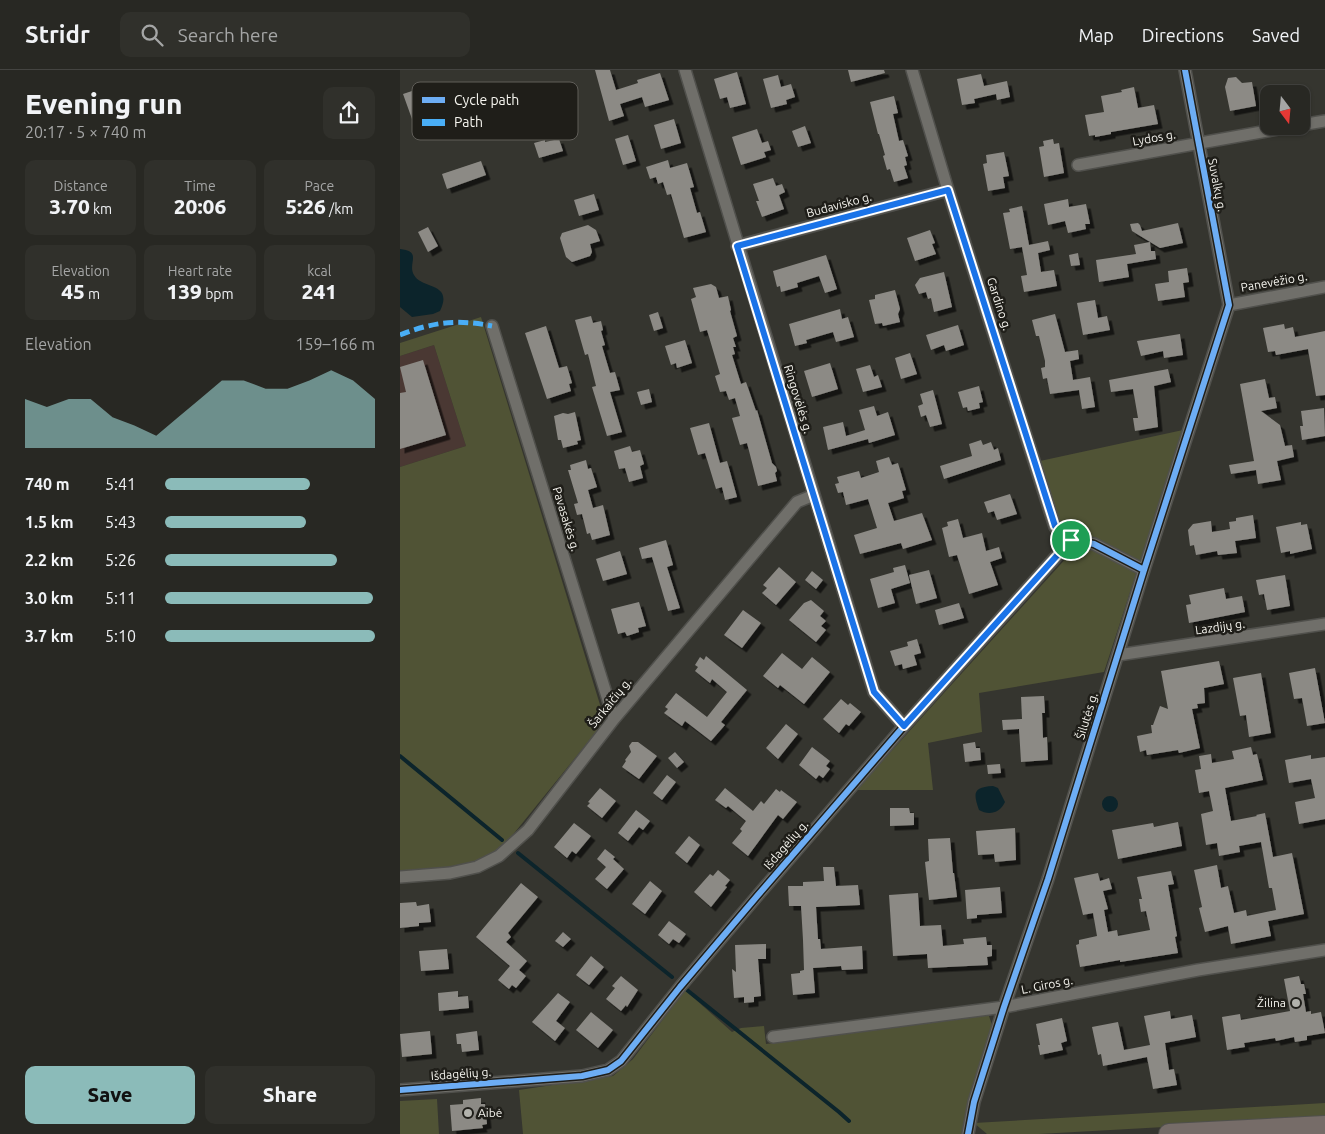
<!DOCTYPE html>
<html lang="en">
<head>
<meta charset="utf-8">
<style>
  :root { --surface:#282823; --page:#30302b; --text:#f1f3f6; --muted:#a5a6a6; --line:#444441; --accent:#8bbbb9 }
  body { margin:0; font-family:Ubuntu,sans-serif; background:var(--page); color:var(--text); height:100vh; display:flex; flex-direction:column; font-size:19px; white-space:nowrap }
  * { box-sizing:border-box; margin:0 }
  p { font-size:16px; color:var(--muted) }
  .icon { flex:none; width:28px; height:28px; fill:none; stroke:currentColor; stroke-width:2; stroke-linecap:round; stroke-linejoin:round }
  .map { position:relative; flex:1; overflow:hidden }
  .drawer { display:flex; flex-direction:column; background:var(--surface); width:400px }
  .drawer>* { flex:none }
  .needle { width:32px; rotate:164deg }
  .buttons { position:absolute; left:860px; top:15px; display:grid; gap:10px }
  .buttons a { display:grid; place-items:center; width:50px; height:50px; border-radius:10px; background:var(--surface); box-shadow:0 1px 4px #0004,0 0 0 1px var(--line); font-size:25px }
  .pin { position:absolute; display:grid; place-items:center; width:42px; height:42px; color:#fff; margin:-21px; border:2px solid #fff; border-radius:50%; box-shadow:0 1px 5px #0007 }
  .round { display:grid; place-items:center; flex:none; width:52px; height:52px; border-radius:10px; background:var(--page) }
  .summary { display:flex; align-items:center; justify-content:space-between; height:85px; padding:0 25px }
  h1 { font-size:28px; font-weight:800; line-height:38px }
  .metrics { display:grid; grid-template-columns:repeat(3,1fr); gap:8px; height:85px; padding:5px 25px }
  .metrics div { display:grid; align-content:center; border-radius:10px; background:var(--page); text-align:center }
  .metrics b { font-size:21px; font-weight:800 }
  .metrics small { font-size:14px; font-weight:400 }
  .metrics p { font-size:14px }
  .chart { height:140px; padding:10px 25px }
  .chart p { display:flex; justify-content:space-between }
  .chart svg { width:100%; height:90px; margin-top:5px; fill:var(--accent); opacity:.7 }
  .cta { display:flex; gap:10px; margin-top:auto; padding:10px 25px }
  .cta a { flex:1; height:58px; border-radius:10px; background:var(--accent); color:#111; font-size:20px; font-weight:800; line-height:58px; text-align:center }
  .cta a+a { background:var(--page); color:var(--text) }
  ul { padding:0 25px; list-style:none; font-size:16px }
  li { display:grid; grid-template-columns:80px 60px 1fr; align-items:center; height:38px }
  li i { height:12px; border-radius:6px; background:var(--accent) }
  header { display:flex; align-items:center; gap:30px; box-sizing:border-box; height:70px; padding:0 25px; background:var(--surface); border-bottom:1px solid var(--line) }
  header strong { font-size:24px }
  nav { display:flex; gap:28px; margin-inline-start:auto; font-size:18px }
  .search { width:350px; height:45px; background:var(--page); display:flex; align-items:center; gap:12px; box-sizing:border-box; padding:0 18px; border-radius:10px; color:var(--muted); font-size:19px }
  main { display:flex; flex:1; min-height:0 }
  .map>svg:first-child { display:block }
</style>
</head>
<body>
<header>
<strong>Stridr</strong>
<div class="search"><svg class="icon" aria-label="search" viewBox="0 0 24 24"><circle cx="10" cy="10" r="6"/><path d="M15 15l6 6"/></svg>Search here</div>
<nav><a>Map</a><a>Directions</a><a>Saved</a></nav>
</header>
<main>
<section class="drawer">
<div class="summary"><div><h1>Evening run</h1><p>20:17 · 5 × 740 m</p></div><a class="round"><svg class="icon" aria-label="share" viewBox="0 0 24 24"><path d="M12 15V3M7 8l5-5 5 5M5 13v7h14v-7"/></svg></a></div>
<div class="metrics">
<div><p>Distance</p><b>3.70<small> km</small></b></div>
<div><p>Time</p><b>20:06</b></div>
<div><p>Pace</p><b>5:26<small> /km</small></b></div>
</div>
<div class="metrics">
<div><p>Elevation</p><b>45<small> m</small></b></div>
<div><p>Heart rate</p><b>139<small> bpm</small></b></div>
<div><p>kcal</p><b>241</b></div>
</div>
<div class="chart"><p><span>Elevation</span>159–166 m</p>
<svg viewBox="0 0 160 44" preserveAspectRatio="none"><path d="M0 44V20L10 24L20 20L30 20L40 29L50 33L60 38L70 29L80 20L90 11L100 11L110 15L120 15L130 11L140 6L150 11L160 20V44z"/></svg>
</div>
<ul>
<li><b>740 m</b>5:41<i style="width:69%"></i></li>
<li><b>1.5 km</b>5:43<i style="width:67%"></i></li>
<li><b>2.2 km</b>5:26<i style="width:82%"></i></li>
<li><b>3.0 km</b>5:11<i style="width:99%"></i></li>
<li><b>3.7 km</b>5:10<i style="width:100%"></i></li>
</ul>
<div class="cta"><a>Save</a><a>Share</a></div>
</section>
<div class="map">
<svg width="925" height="1064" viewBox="0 0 925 1064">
  <defs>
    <filter id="shadow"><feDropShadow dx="4.5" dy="4.5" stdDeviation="0" flood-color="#0009"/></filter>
  </defs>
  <rect width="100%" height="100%" fill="#35352f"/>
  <!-- industrial -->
  <path fill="#4a3833" d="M34,275L66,376L0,397V286Z"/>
  <!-- green -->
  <path fill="#505335" d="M81,247L205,651L103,777L78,791L38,799L0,801V397L66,376L34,275L0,286V273Z
    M783,360L704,602L579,623L582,662L528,673L533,720H456L669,485L640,391Z
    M285,920L332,962L341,958L364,956L366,974L585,945L589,946L592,955L561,1064H123L119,1020L213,1006L233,989Z
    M37,1029L39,1064H0V1031Z
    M925,1033V1048L639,1064H587L574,1053Z"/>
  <!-- water -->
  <path fill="#0c242b" d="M0,179C23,181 7,194 14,205C21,219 54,212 40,241L33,244L12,247L0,237Z
    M593,716L598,718L605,732C600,743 589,746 579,740C573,723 573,717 593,716Z
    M702 734a8 8 0 1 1 16 0a8 8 0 1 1-16 0Z"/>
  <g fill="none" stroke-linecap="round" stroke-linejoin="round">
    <!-- stream -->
    <path stroke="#0c242b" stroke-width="4" d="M0,686L102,770
      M118,783L272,907
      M287,920L439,1042L449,1051"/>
  </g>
  <!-- building -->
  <path fill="#8c8a85" filter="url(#shadow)" d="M195,0H210L216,20L238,13L237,10L260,3L269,30L245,37L242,27L220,34L224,46L209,51Z
    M448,0H484L485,3L451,12Z
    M337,2L346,34L330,38L327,27L320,29L314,9Z
    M581,4L584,16L607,11L610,27L597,30L596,24L574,29L575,33L562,35L557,9Z
    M378,5L381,17L391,14L395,27L386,30L387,34L371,38L363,9Z
    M836,7L842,13L852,12L856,36L830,41L825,17L828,8Z
    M24,17L32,42L12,49L3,24Z
    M734,17L738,38L754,35L758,54L711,62V64L695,67V65L689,66L685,45L704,42L701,26L722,22L721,20Z
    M494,26L498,43L493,44L499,71L503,70L508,86L505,87L507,95L504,96L508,108L494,112L490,99L487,100L483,86L485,85L479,64H478L470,32Z
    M274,49L281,73L261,79L254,55Z
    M405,56L411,73L398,77L392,61Z
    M357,59L362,73L368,71L371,80L364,82L366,87L341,95L332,67Z
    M228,65L236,91L223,95L215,69Z
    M159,69L163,81L139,88L134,73L145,70V72Z
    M653,69L654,74L659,73L664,103L644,107L639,77L644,76L643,71Z
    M604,82L609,106L603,107L605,118L588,121L583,94L587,93L586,85Z
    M268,90L270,98L287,93L294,117L290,118L297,143L300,142L306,162L284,168L271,124L267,125L263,112L258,114L256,107L250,109L246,97Z
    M81,91L86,105L47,119L42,104Z
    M373,108L376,116L382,114L385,122L379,125L384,139L362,147L356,131H359L353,114Z
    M194,124L199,140L179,146L174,130Z
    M668,129L669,137L686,134L690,154H685L686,159L668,163L665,151L648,155L644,134Z
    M622,136L629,175L648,171L650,180L638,183L641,202L654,200L657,216L624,222L621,206L627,205L622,177L610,179L603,143L610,142L609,139Z
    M738,153L740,155L742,161L778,153L783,173L760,178L732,161L730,154Z
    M188,155L196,160L200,171L190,174L192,182L190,186L172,192L166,187L160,168L162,163Z
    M28,157L38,176L28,182L18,162Z
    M530,160L535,173L532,174L536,184L515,191L507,168Z
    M750,172L751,181H755L756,189L727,194L729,207L699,212L696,190L736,184L734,175Z
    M678,183L680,195L671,196L669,185Z
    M426,185L437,219L425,223L419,206L397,213L398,217L381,222L380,216L377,217L373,201Z
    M787,198L789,212L783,213L785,227L758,231L755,214L769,212L768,201Z
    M544,202L552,237L534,242L531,228L528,229L526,222L519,224L515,215L520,208Z
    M311,214L316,217L319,228L328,226L331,240L330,241L337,266L333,268L336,277H333L335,284L332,285L341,314L346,312L356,341L357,340L372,393L376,397L377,401L375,403L377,411L358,416L347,373L340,375L332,348L340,346L335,328L329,330L326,321L320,322L315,306L320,304L307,260L300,262L291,229L296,227L293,218Z
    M495,220L500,239L498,244L500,252L483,256L482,253L475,254L469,230L475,229V225Z
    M695,230L698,248L707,246L710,260L683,265L677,233Z
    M440,239L442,249L448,247L454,267L436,272L433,262L406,270L407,273L395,276L389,254Z
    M258,242L263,258L254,261L249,245Z
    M655,244L665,282L678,280L679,289L670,291L673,310L690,307L695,337L682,339L679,320L650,324L647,308L643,309L641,298L645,297V291L639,266H636L632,250Z
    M191,246L193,253L201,251L203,260L201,261L205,275L202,276L210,303L215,302L220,320L210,322L222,362L207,366L192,317L196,316L188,284L185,285L175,250Z
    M884,254L885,259L893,257L895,267L925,261V325L916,326L908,279L876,285L875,281L868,282L863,258Z
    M558,255L564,275L546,281L544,275L531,280L526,265Z
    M146,256L159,298L167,296L172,313L169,314L171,321L147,329L125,263Z
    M780,264L783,285L764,288L763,281L741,286L737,271Z
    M285,270L292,293L277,298L276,293L271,295L265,276Z
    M510,283L517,304L501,309L495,288Z
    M23,290L46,365L0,379V323L6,322L0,297Z
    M430,293L438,319L412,327L404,301Z
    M470,295L474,307L478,305L482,317L463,322L456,299Z
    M768,299L771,312L754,316L758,357L735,361L733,348H738L733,319L711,322L709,310Z
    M865,309L869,328L875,327L877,338L861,341L880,355L885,376L892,375L894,387L877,391L881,410L858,414L856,400L831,404L829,395L854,391L840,314Z
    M579,316L583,332L579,333L580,338L568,341L567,337L563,338L558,322Z
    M249,319L252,332L241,335L237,322Z
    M533,320L542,354L530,357L526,345L521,347L518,336L523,334L520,324Z
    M474,336L477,346L488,342L495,365L469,373L468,369L428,380L423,357L443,352L446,366L465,360L459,340Z
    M924,338L925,366L902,370L900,356H903L901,341Z
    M175,342L181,370L177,371L178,374L163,378L161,370H158L154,346L163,343L168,344Z
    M309,353L320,393L327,391L337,427L325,430L322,417L316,419L305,383L298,385L290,358Z
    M581,370L583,375L591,372L594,380L598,378L601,390L544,409L540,396L572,386L569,374Z
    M230,376L232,382L240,380L244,394L240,396L243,408L229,412L225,398L219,399L214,381Z
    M489,387L492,395L498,393L506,420L502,421L504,428L488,433L494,451L522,443L532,470L503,479L501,473L460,484L454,465L477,458L468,429L446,435L443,422L438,423L435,414L439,413L437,407L459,401L461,408L479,402L476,391Z
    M186,390L188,399L191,398L197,417L188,420L193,438L203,435L210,465L192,470L190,463L187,464L182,444L177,445L174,434L178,433L168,400H171L170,395Z
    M610,424L617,444L597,450L594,441L588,443L584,432Z
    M853,445L856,468L835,471L837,483L818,485L817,481L796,485L794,475L790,476L788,460L793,454L811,451L812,462L830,459L829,452L836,451V448Z
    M558,449L563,468L582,463L586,481L599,477L602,488L590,492L598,515L569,524L557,485L549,487L542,458L548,456L547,452Z
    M901,452V455L907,454L912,479L890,484V481L881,483L876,457Z
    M266,470L273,495L267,497L280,538L268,541L252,487L242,489L239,478Z
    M220,481L227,504L203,511L196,489Z
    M505,495L510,513L491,519L495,533L478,538L470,509L494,502L493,498Z
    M379,497L396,512L376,535L362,523L367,518L363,515Z
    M529,500L537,528L516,534L509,505Z
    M412,501L423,510L416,519L405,510Z
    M885,505L890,536L867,540L864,524L859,525L856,510Z
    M824,518L826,529L842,526L845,542L789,553L786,535L791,534L789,525Z
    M411,530L424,541L420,546L426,551L421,556L426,560L416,572L389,550L404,533Z
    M239,532L246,556L238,558L239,562L227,566L225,562L218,564L211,539Z
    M559,533L564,548L539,555L535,540Z
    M343,540L361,553L342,578L324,565Z
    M517,569L521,583L514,585L517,595L503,599L502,594L495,596L490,581L508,576L507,572Z
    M382,583L402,599L412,587L430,602L404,634L380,615L378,618L363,606Z
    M306,586L347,620L321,652L325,655L311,671L285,651L282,656L264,643L268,639L265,637L276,623L307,647L327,622L312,609L310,613L295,601L298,597L295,595L300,587L304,590Z
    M819,591L824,614L804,618L805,633L797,634L798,638L792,639L800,678L779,683L778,680L747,685L746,680L740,682L737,666L752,663L751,655H753L760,636L768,639L761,601Z
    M915,598L925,653L907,656L902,628L894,629L889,603Z
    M861,603L871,663L849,667L846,645L840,646L833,608Z
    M644,626L645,643H642L643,668L647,667L648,690L621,692L619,659L603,660L602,650L622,649L621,627Z
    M441,629L448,635L450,633L461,642L449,656L446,654L439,663L423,649Z
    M386,654L398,664L378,689L366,678Z
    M232,672H238L257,686L239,709L222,697L226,691L225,690L231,682L229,676Z
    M575,672L576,678H580L581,690L565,692L563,674Z
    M412,677L430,691L426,696L430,699L423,708L419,705L416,709L399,695Z
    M851,677L853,685L857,684L863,710L825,718L831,751L857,746L856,745L865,743L873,787L892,783L904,844L868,851L871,866L831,874L828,856L805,862L799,838L802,837L794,800L817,795L821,818L828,816L834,843L846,840L847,846L876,840L872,818H869L861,772L839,776L840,782L819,786L817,773L806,775L801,744L813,741L809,721L799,723L795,700L801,699L799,686L811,684L812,693L834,689L832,681Z
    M275,682L284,692L277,698L268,688Z
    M911,685V689L925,687V749L899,754L895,732L915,728L911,709L889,713L885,690Z
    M600,694L601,703L588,704L587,695Z
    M267,705L276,712L262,730L253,723Z
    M200,718L216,731L202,748L187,736L190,733L188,732Z
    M325,718L353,741L361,731L364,734L376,719L380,722L381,720L397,732L383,749L378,745L348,786L332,773L342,761L340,759L346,751L328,736L326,738L315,730Z
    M490,738H509L510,743H514V755L490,756Z
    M236,740L250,751L243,760L239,757L228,771L218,763Z
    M778,752L782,776L718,789L712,760L753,753L754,757Z
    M174,753L191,766L176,784L172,781L167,788L154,777Z
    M615,758L616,790L595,792L594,784L578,785L576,761Z
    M289,766L300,775L287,793L275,783Z
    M550,768L553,803H554L557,827L529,830L525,792L529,791L528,769Z
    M205,779L215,787L213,789L224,799L207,819L195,809L206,797L197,789Z
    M423,797H434L436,816L458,815L460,835L416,837L418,869H420L421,879L462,876L463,899L442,900L441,896L413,898L415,923L393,925L391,904L400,903V901L404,900L403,870L401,836H389L388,816H403V812L424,811Z
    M318,800L330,810L325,816L327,817L311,837L294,822L310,804L313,806Z
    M771,801L774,814L768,815L777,866L775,867L778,883L720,892V890L680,897L676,875L679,874V870L697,866L693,843L683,845L674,808L698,803L700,811L709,808L712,819L703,821L708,839L704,840L708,862L717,860L718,866L750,860L746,841L741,842L739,829H742L737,807Z
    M250,811L262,821L245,844L232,834Z
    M121,813L138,827L108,863L111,867L106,872L127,891L119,900L126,906L116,918L112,915L109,919L98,910L110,896L76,867Z
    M600,817L602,843L577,845V848L567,849L565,820Z
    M518,823L520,856L541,855L543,876L564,874L563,869L586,867L587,875H592V886L587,887L588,895L528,898L527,884L493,886L489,825Z
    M16,832L17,836L29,834L31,852L19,853V856L0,858V833Z
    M269,851L286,864L279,873L273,869L269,874L258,865Z
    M163,862L171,869L163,877L155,871Z
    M366,874V889H358L361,926L354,927V932L344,933V927L334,928L332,899L336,902L335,875Z
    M47,879L49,899L21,901L19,881Z
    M191,886L204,897L189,915L176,905Z
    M221,906L238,920L227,937L226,935L221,941L206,929L215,918L212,916Z
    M899,906L901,914H904L906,924H903L906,942L911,941V944L921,942L925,963L907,966V970L895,972L894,967L876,971L875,968L844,973L845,977L827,980L822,947L840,944L841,950L890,941L884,909Z
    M58,921V927L68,926L69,938L39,941L38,923Z
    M158,923L170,932L156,951L165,958L155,971L132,952Z
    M770,941L771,949L792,945L796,967L765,973L769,1000L774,999L777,1015L753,1019L747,987L703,996L701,984L698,985L692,957L718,952L724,980L750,975L744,946Z
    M191,942L213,960L198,978L176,960Z
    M662,948L667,971L661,973L663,980L640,985L638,975H640L636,954Z
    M30,961L32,984L2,987L0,964Z
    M77,961L79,980L62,982L61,974H57L56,964Z
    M81,1028V1034H85L87,1054L82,1055L83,1058L52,1061L50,1035L63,1034V1030Z"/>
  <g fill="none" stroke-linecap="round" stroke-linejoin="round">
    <!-- street casing -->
    <g stroke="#50504c" stroke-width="14">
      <path id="street" d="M285,0L474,622L504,656
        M512,0L548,120L655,457L671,470
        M901,55L925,51
        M678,95L895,56
        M337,176L548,120
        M829,235L925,217
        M92,256L214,649
        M718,585L925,554
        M0,807L50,803L77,797L99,786L128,760L214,649L397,432L414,425
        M373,967L604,937L798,900L925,880
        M0,1020L182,1006L208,1000L221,991L280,917L358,825L504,656L671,470L694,474L744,500
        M568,1064L574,1032L604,937L648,809L744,500L829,235L785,0"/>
    </g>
    <!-- highway casing -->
    <g stroke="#50504c" stroke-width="22">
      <path id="highway" d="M769,1064L925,1056"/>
    </g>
    <!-- street -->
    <use href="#street" stroke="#706f6a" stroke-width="11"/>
    <!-- highway -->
    <use href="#highway" stroke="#766c68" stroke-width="20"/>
    <!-- quiet -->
    <path stroke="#49aef6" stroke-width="5" stroke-dasharray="10 5" stroke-linecap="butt" d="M0,265C33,252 57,249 92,256"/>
    <!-- cycleway casing -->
    <g stroke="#1f1e19" stroke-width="9">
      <path id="cycleway" d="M0,1020L182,1006L208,1000L221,991L280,917L358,825L504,656L671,470L694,474L744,500
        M568,1064L574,1032L604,937L648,809L744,500L829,235L785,0"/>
    </g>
    <!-- cycleway -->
    <use href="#cycleway" stroke="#6dadf4" stroke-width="6"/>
  </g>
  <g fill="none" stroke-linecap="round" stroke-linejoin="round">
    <!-- route casing -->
    <g stroke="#fff" stroke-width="10">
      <path id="route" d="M548,120L655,456L671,470L504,656L474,622L337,176Z"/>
    </g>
    <!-- route -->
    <use href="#route" stroke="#1a73e8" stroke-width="6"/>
  </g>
  <!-- markers -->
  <g fill="#b2b2ac" stroke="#1f1e19" stroke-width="2">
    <circle cx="896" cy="933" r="5"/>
    <circle cx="68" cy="1043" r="5"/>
  </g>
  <g text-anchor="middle" stroke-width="5" stroke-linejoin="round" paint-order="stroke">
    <!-- street labels -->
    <g font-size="12" fill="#f6f5ef" stroke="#1f1e19">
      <text transform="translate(754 68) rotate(-10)" y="4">Lydos g.</text>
      <text transform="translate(817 115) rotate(79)" y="4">Suvalkų g.</text>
      <text transform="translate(439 135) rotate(-15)" y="4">Budavisko g.</text>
      <text transform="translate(874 212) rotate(-10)" y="4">Panevėžio g.</text>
      <text transform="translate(599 234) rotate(72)" y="4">Gardino g.</text>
      <text transform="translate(398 329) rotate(73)" y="4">Ringovėlės g.</text>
      <text transform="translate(166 449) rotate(73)" y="4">Pavasakės g.</text>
      <text transform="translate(820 557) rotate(-8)" y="4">Lazdijų g.</text>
      <text transform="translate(210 633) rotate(-51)" y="4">Šarkaičių g.</text>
      <text transform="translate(687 646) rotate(-73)" y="4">Šilutės g.</text>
      <text transform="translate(386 775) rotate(-49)" y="4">Išdagėlių g.</text>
      <text transform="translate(647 915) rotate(-11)" y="4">L. Giros g.</text>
      <text transform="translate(61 1004) rotate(-4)" y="4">Išdagėlių g.</text>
    </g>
    <!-- poi labels -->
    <g font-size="12" fill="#f6f5ef" stroke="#1f1e19" text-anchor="end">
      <text x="886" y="937">Žilina</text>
      <text x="78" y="1047" text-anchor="start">Aibė</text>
    </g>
  </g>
  <!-- legend -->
  <rect x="12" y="12" width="166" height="58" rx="8" fill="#1f1e19" stroke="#605e59" stroke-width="1"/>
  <rect x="22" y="27" width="23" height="6" fill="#6dadf4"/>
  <rect x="22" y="49" width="23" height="7" fill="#49aef6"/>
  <g font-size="14" fill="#f6f5ef">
    <text x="54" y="35">Cycle path</text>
    <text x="54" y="57">Path</text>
  </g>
</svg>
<div class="buttons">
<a><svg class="needle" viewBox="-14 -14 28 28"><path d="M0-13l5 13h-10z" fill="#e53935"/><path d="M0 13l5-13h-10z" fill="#a5a6a6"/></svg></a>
</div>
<div class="pin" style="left:671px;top:470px;background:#1e9e55"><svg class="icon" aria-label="arrive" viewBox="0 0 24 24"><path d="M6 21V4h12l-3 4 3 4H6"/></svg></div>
</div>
</main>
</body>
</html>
